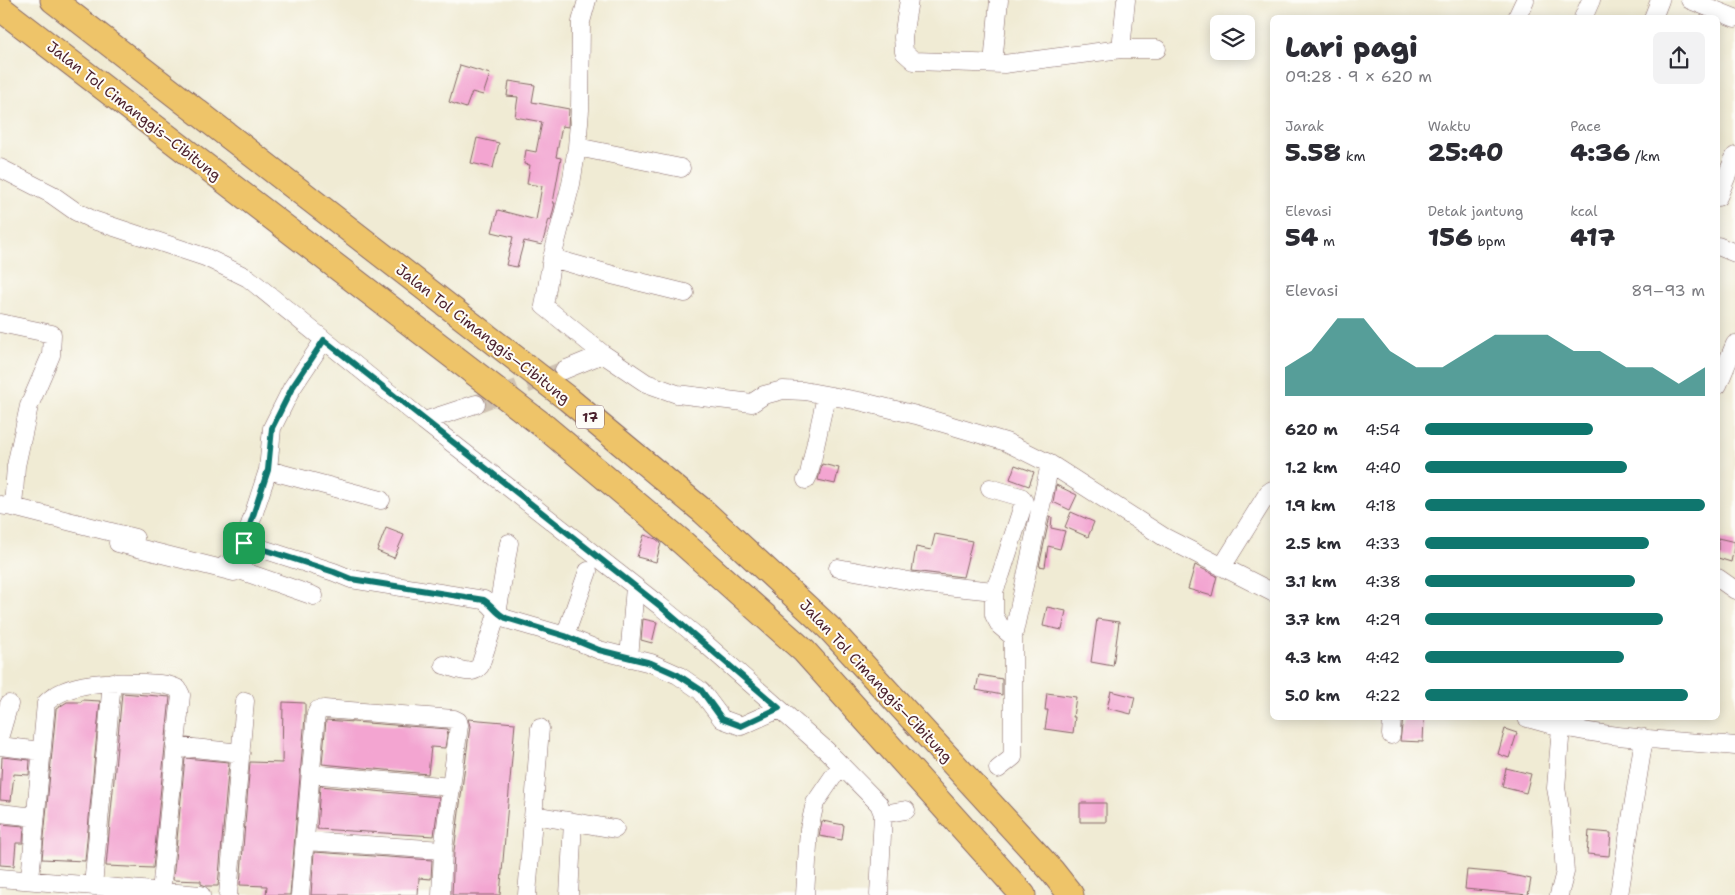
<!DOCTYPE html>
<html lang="id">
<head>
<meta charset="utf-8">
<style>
  :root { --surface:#fff; --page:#f2f2f3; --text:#2b2b33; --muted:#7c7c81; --accent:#0f766e }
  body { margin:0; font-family:"Shantell Sans",sans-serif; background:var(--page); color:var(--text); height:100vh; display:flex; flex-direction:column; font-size:19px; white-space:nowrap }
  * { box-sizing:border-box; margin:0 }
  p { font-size:16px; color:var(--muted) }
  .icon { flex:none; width:28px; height:28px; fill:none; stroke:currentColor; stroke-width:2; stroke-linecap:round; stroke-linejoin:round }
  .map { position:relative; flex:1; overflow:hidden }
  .drawer { position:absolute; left:1270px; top:15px; width:450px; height:705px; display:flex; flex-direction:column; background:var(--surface); border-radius:8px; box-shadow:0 2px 12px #0003 }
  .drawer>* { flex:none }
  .buttons { position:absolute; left:1210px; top:15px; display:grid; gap:10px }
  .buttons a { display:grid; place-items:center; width:45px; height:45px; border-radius:8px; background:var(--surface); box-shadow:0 2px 12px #0003; font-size:25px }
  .pin { position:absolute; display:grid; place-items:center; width:42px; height:42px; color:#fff; margin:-21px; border-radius:10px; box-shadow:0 2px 8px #0006 }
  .round { display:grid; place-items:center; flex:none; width:52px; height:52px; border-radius:8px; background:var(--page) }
  .overview { display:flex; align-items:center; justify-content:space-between; height:85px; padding:0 15px }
  h1 { font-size:28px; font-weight:800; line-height:38px }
  .metrics { display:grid; grid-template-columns:repeat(3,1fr); gap:8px; height:85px; padding:5px 15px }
  .metrics div { display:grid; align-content:center }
  .metrics b { font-size:25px; font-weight:800 }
  .metrics small { font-size:14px; font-weight:400 }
  .metrics p { font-size:14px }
  .chart { height:140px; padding:10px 15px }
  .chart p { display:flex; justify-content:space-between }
  .chart svg { width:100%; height:90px; margin-top:5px; fill:var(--accent); opacity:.7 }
  ul { padding:0 15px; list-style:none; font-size:16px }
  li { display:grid; grid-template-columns:80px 60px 1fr; align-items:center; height:38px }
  li i { height:12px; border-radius:6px; background:var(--accent) }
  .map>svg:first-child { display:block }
</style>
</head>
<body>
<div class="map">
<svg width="1735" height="895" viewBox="0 0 1735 895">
  <rect width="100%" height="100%" fill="#fdfcf7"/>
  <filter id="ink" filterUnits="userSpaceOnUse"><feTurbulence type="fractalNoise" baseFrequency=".02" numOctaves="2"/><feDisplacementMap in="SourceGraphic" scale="10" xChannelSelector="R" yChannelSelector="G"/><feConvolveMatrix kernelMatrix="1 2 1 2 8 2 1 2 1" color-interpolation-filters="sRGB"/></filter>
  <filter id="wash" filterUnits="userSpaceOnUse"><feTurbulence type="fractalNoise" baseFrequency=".0096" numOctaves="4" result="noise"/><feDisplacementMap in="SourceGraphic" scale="20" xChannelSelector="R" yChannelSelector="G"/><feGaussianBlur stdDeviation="1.12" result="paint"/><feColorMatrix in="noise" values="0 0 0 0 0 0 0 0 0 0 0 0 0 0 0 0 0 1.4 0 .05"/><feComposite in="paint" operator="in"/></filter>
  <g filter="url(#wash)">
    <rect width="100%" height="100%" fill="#f0ebd4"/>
    <g id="blocks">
      <!-- building -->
      <path fill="#f3a5d1" d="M460,65L490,74L483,95L472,92L466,108L449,102Z
        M509,81L535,85L532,102L569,109L568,127L562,126L556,157L561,158L553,203H555L551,220L549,219L542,245L524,241L517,267L506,265L513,237L492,232L498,210L536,220L542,186L527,184L530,165L524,164L526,150L536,152L542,122L515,117L518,97L507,96Z
        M477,138L499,143L493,168L471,163Z
        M822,464L839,468L835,484L818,480Z
        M1015,465L1034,472L1029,486L1010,479Z
        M1056,485L1077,495L1070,510L1053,502Z
        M1071,512L1094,522L1088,537L1065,527Z
        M1050,516L1052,517L1051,528L1065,531L1060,549L1048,546L1045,567L1039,566Z
        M386,528L404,535L394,558L377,551Z
        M935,534L972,541L963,577L912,571L916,547L931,550Z
        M644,535L656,539L661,543L656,562L637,557Z
        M1718,538L1735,542L1731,562L1718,558Z
        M1195,565L1217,576L1212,596L1188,589Z
        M1047,607L1066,611L1062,630L1043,626Z
        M643,619L657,622L652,643L641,640Z
        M1097,619L1119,622L1113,666L1091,662Z
        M979,675L1002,679V695L976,690Z
        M1111,691L1135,697L1131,714L1107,708Z
        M122,693L170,697L153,868L106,866Z
        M1047,693L1076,697L1073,717H1075L1073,733L1045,729L1048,710H1045Z
        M82,700L100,701L85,861L42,859L56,709L67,702H81Z
        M283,702L305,703V717L290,895H266L267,886L240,885L250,762L282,763Z
        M1403,718H1424L1423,742L1400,741Z
        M468,719L515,723L500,895H452L454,851L470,726Z
        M326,720L448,729L445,748L431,747L428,774L322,764Z
        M1505,729L1517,733L1509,758L1498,754Z
        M2,757L30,760L29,775L14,774L11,801L0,800Z
        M185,758L229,762L218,886H206L201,884V881L173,880Z
        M1506,768L1531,774L1526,793L1502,787Z
        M320,786L439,797L434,836L317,829Z
        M1080,803H1106V822H1080Z
        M822,821L844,825L842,840L819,836Z
        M0,824L24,826L23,843H16L14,866L0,865Z
        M1589,831L1611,833L1609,856L1587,854Z
        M314,852L432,860L431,879L419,878L418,895H311Z
        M1467,870L1502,873L1531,879L1528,895L1465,889Z"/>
    </g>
  </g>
  <g filter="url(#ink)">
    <use href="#blocks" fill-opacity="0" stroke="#846666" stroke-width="1"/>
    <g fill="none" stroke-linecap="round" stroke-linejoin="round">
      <!-- minor-tunnel -->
      <path stroke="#cfc2b2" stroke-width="18" stroke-dasharray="18 9" stroke-linecap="butt" d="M476,404L564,370"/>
      <!-- minor casing -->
      <g stroke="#846666" stroke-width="19">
        <path id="minor" d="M587,0L581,22L580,110L577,147L571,184L552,258L544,306L603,354
          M909,0L903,37L904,52L914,61L1004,64L1121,49H1157
          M1690,0L1735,18
          M1519,18L1518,15L1525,0
          M1583,18L1591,0
          M1653,18L1660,0
          M1121,49L1126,0
          M993,64L999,0
          M577,147L681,168
          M0,168L51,194L75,211L93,220L205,257L248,278L424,421L476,404
          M1718,197L1735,156
          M1718,246L1735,253
          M552,258L616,276L685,293
          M0,323L52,334L51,355L29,406L16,466L13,507
          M564,370L603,354L646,383L677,394L752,403L764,395L783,390L804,391L859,401L916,415L1006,442L1050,464L1164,537L1272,592
          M1718,385L1735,344
          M424,421L660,606L699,638L826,750L879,804L883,814L879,895
          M268,470L381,500
          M806,480L809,474L826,396
          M990,488L1021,497L1024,502L1001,574L994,591V615L1000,626L1013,637
          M0,505L13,507L135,538
          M118,543L234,572L244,543L334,572L351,579L484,600C493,605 495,613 506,619L565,636L599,650L651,663L678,675L701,691L722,719L741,726L779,709
          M244,543L268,470L272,428L292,388L324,340
          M225,565L314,596
          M1222,567L1268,493L1272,490
          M838,568L926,584L994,591
          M1718,578L1735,590
          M565,636L588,571
          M629,658L635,587
          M444,665C456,668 471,677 480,666L497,614L509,543
          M1527,718C1593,738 1667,740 1735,746
          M0,735L9,704
          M1391,735L1392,718
          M0,746L41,751
          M175,746L241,753
          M998,769L1013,757V637L1050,464
          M311,774L451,787
          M0,813L35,817
          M883,814L906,810
          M534,815L615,829
          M305,841L443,850
          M0,878L201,895
          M30,879L46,703C69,680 114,682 144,683C155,684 168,683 178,689L181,695L161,892
          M93,886L112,682
          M228,895L245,701
          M300,895L316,714L318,710L324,709L454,719L458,721L459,725L443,850L441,895
          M527,895L540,728
          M569,895L573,822
          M805,895L809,829L815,803L841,765
          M1559,895L1565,872L1560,810L1556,788L1561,727
          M1619,895L1644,738"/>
      </g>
      <!-- highway casing -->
      <g stroke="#846666" stroke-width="27">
        <path id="highway" d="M53,0L568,399L704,512L829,628L1052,871L1071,895
          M0,8L545,427L683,543L804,651L1023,895"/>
      </g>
      <!-- minor -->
      <use href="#minor" stroke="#fff" stroke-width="18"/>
      <!-- highway -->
      <use href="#highway" stroke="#eec469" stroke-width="25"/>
    </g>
  </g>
  <g fill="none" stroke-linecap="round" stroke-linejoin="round" filter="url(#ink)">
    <!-- route casing -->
    <g stroke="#fff" stroke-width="10">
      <path id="route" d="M324,340L660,606L779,708L741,726L722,719L701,690L678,675L651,663L599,650L565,636L506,618C495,613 493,605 484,600L351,579L334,572L244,543L268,470L272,428L292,388Z"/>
    </g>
    <!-- route -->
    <use href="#route" stroke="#0f766e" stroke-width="6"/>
  </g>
  <g text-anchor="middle" stroke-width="4" stroke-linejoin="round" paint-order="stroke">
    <!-- shield labels -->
    <rect fill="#fdfcf7" stroke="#806168" stroke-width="1" x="576" y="405.5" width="28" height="23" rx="4"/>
    <g font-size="14" font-weight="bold" fill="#4a1f2b">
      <text x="590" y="422">17</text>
    </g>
    <!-- street labels -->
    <g font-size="15" fill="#4a1f2b" stroke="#fdfcf7">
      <text transform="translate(134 111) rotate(38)" y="5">Jalan Tol Cimanggis–Cibitung</text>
      <text transform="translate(483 334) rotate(38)" y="5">Jalan Tol Cimanggis–Cibitung</text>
      <text transform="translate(876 681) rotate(47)" y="5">Jalan Tol Cimanggis–Cibitung</text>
    </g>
  </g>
</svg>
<div class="buttons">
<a><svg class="icon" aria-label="layers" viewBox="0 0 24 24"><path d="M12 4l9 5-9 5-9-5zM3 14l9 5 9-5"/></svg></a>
</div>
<div class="pin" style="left:244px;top:543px;background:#1e9e55"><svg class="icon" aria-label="arrive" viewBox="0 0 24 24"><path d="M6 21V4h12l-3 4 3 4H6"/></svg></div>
<section class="drawer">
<div class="overview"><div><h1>Lari pagi</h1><p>09:28 · 9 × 620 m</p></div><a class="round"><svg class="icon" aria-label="share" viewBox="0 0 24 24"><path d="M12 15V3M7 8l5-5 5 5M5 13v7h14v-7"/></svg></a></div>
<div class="metrics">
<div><p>Jarak</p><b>5.58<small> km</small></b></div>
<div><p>Waktu</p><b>25:40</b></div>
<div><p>Pace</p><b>4:36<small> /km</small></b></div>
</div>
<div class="metrics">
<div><p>Elevasi</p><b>54<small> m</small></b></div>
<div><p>Detak jantung</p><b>156<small> bpm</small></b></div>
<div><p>kcal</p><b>417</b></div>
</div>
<div class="chart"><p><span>Elevasi</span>89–93 m</p>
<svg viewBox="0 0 160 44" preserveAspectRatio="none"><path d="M0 44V30L10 22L20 6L30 6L40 22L50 30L60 30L70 22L80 14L90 14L100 14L110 22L120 22L130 30L140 30L150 38L160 30V44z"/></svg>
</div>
<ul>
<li><b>620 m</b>4:54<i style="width:60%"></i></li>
<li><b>1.2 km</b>4:40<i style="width:72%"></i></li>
<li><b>1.9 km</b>4:18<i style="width:100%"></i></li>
<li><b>2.5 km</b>4:33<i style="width:80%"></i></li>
<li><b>3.1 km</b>4:38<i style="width:75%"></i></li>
<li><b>3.7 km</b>4:29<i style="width:85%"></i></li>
<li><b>4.3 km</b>4:42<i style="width:71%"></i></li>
<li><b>5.0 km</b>4:22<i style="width:94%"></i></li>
</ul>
</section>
</div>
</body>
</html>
